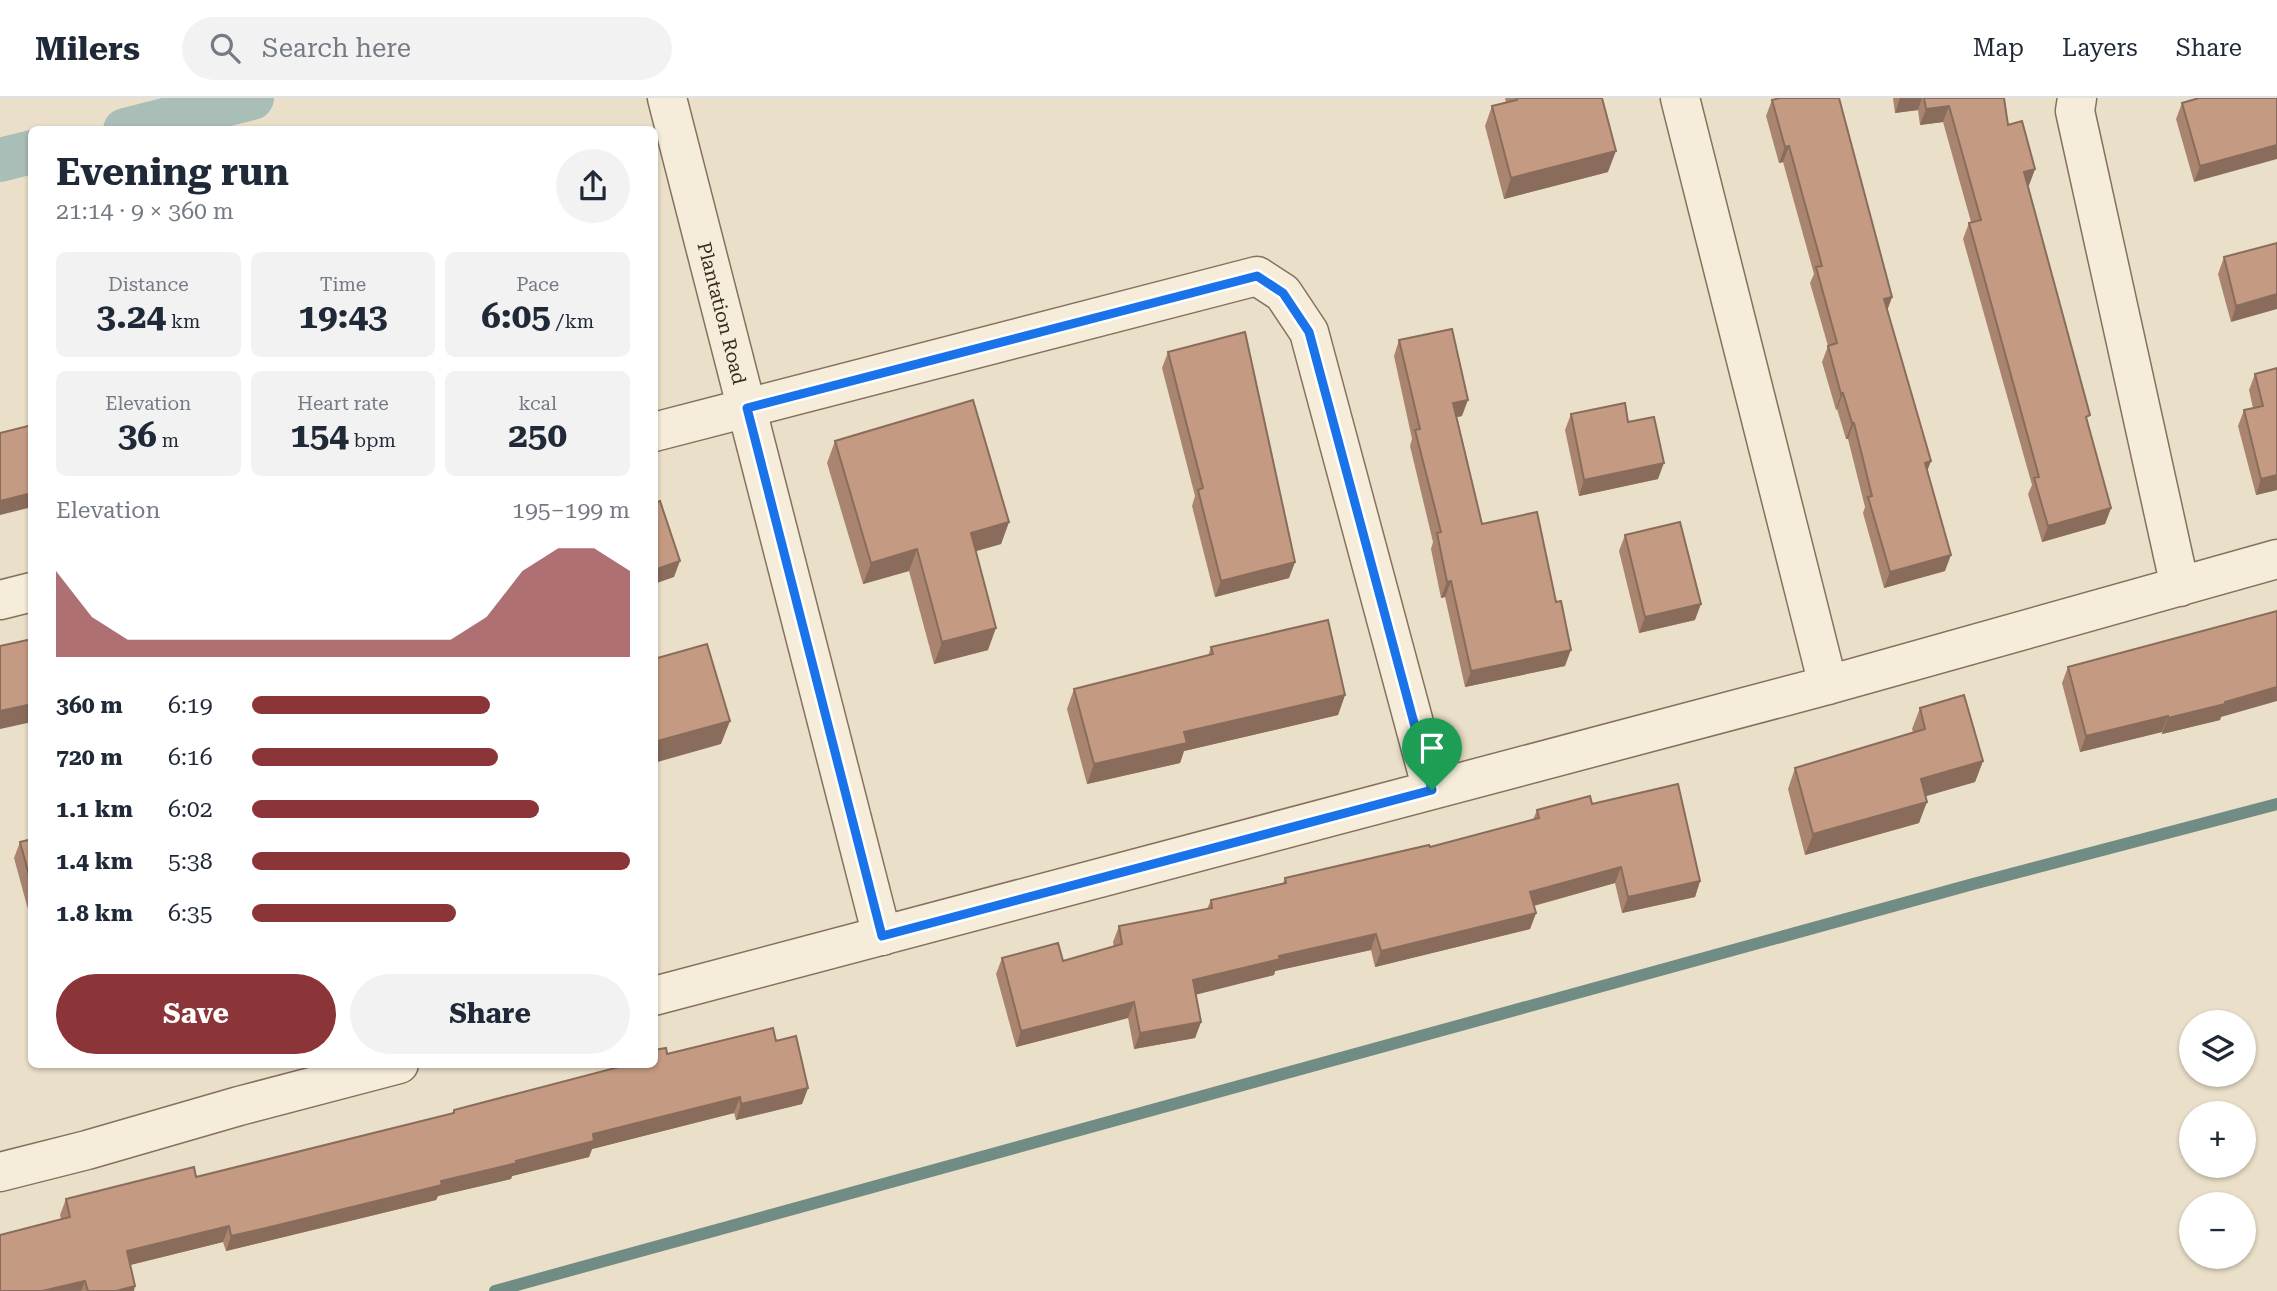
<!DOCTYPE html>
<html lang="en">
<head>
<meta charset="utf-8">
<style>
  :root { --surface:#fff; --page:#f2f2f3; --text:#1f2937; --muted:#747a83; --line:#e0e1e3; --accent:#8c3539 }
  body { margin:0; font-family:"Roboto Serif",serif; background:var(--page); color:var(--text); height:100vh; display:flex; flex-direction:column; font-size:26px; white-space:nowrap }
  * { box-sizing:border-box; margin:0 }
  p { font-size:23px; color:var(--muted) }
  .icon { flex:none; width:38px; height:38px; fill:none; stroke:currentColor; stroke-width:2; stroke-linecap:round; stroke-linejoin:round }
  .map { position:relative; flex:1; overflow:hidden }
  .panel { position:absolute; left:28px; top:28px; width:630px; height:942px; display:flex; flex-direction:column; background:var(--surface); border-radius:10px; box-shadow:0 2px 5px #0004 }
  .panel>* { flex:none }
  .tools { position:absolute; left:2179px; top:912px; display:grid; gap:14px }
  .tools a { display:grid; place-items:center; width:77px; height:77px; border-radius:50%; background:var(--surface); box-shadow:0 2px 5px #0004; font-size:35px }
  .pin { position:absolute; display:grid; place-items:center; width:60px; height:60px; color:#fff; margin:-72px -30px; border-radius:50% 50% 50% 0; rotate:-45deg; box-shadow:0 0 7px #0007 }
  .pin .icon { rotate:45deg }
  .round { display:grid; place-items:center; flex:none; width:74px; height:74px; border-radius:37px; background:var(--page) }
  .headline { display:flex; align-items:center; justify-content:space-between; height:119px; padding:0 28px }
  h1 { font-size:38px; font-weight:700; line-height:52px }
  .figures { display:grid; grid-template-columns:repeat(3,1fr); gap:10px; height:119px; padding:7px 28px }
  .figures div { display:grid; align-content:center; border-radius:10px; background:var(--page); text-align:center }
  .figures b { font-size:35px; font-weight:700 }
  .figures small { font-size:19px; font-weight:400 }
  .figures p { font-size:19px }
  .chart { height:196px; padding:14px 28px }
  .chart p { display:flex; justify-content:space-between }
  .chart svg { width:100%; height:126px; margin-top:7px; fill:var(--accent); opacity:.7 }
  .cta { display:flex; gap:14px; margin-top:auto; padding:14px 28px }
  .cta a { flex:1; height:80px; border-radius:42px; background:var(--accent); color:#fff; font-size:28px; font-weight:700; line-height:80px; text-align:center }
  .cta a+a { background:var(--page); color:var(--text) }
  ul { padding:0 28px; list-style:none; font-size:23px }
  li { display:grid; grid-template-columns:112px 84px 1fr; align-items:center; height:52px }
  li i { height:18px; border-radius:9px; background:var(--accent) }
  header { display:flex; align-items:center; gap:42px; box-sizing:border-box; height:98px; padding:0 35px; background:var(--surface); border-bottom:2px solid var(--line) }
  header strong { font-size:33px }
  nav { display:flex; gap:38px; margin-inline-start:auto; font-size:24px }
  .search { width:490px; height:63px; background:var(--page); display:flex; align-items:center; gap:18px; box-sizing:border-box; padding:0 24px; border-radius:38px; color:var(--muted); font-size:26px }
  .map>svg:first-child { display:block }
</style>
</head>
<body>
<header>
<strong>Milers</strong>
<div class="search"><svg class="icon" aria-label="search" viewBox="0 0 24 24"><circle cx="10" cy="10" r="6"/><path d="M15 15l6 6"/></svg>Search here</div>
<nav><a>Map</a><a>Layers</a><a>Share</a></nav>
</header>
<div class="map">
<svg width="2277" height="1193" viewBox="0 0 2277 1193">
  <rect width="100%" height="100%" fill="#eadfc8"/>
  <g fill="none" stroke-linecap="round" stroke-linejoin="round">
    <!-- stream -->
    <path stroke="#708c84" stroke-width="12" d="M495,1193L1973,786L2277,706"/>
    <!-- canal -->
    <path stroke="#a8beb7" stroke-width="44" d="M125,32L252,0
      M0,62L32,54"/>
    <!-- minor casing -->
    <g stroke="#84715f" stroke-width="41">
      <path id="minor" d="M1680,0L1828,587
        M2077,0L2075,13L2180,489
        M654,334L1257,178L1283,195L1309,234L1432,692
        M0,502L32,494
        M654,898L1828,587L2277,461
        M0,1074L87,1052L239,1008L399,966"/>
    </g>
    <!-- tertiary casing -->
    <g stroke="#84715f" stroke-width="41">
      <g id="tertiary">
        <path id="s1" d="M667,0L882,838"/>
      </g>
    </g>
    <!-- minor -->
    <use href="#minor" stroke="#f5ecda" stroke-width="38"/>
    <!-- tertiary -->
    <use href="#tertiary" stroke="#f5ecda" stroke-width="38"/>
  </g>
  <!-- wall -->
  <path fill="#a98570" d="M1505,0H1602L1608,74L1504,101L1485,28L1492,8L1506,5Z
    M1893,0H2004L2008,27L2035,71L2029,87H2028L2087,325L2111,410L2105,426L2042,444L2028,396L2032,387L1963,141L1969,125L1971,124L1943,24L1920,27L1918,12L1895,15Z
    M2277,0L2194,84L2176,21L2182,5Z
    M1772,2L1892,199L1887,213L1931,363L1927,372L1945,473L1884,490L1863,415L1865,409L1848,341H1846L1837,311L1836,312L1822,264L1828,248L1810,185L1814,176L1783,64L1779,65L1766,18Z
    M2277,145L2231,224L2218,176L2224,159Z
    M1399,242L1462,318L1457,319L1482,426L1565,568L1465,589L1445,499L1441,500L1431,451L1433,444L1410,348L1412,341L1394,258Z
    M1168,254L1295,464L1289,480L1215,499L1192,408L1195,398L1162,270Z
    M2277,270V392L2256,397L2238,328L2244,312L2253,310L2249,292L2255,276Z
    M1571,316L1628,324L1658,381L1579,398L1565,332Z
    M835,343L1009,424L1001,446L975,453L988,552L934,566L909,473L863,486L827,365Z
    M1625,437L1695,522L1639,535L1619,453Z
    M1211,549L1345,597L1338,617L1184,653L1180,665L1087,686L1067,611L1074,591L1208,558Z
    M2068,569L2221,619L2220,622L2162,636V634L2080,654L2062,585Z
    M1920,610L1983,663L1975,684L1925,698L1919,725L1805,757L1788,691L1795,670L1913,634L1912,631Z
    M1592,706L1700,783L1695,799L1622,815L1615,785L1534,808L1536,815L1530,831L1375,869L1371,852L1275,873L1274,877L1195,896L1201,924L1195,940L1134,951L1128,920L1016,949L996,876L1002,860L1063,863L1114,849L1113,844L1119,828L1207,811L1211,802L1283,785L1285,780L1430,749L1533,722L1537,712Z
    M32,741V826L14,760L20,744Z
    M776,943L808,990L802,1006L736,1022L734,1015L592,1051L589,1059L512,1078L511,1081L438,1098L436,1102L226,1153L223,1144L130,1167L134,1193H0L61,1121L60,1117L66,1101L196,1079L452,1016L454,1012L615,970L616,966H654Z"/>
  <!-- shaded-wall -->
  <path fill="#896c5b" d="M1900,0H1922L1918,12L1895,15Z
    M1949,8L1943,24L1920,27L1926,11Z
    M2277,47V61L2194,84L2200,68Z
    M1789,48L1783,64L1779,65L1785,49Z
    M1616,53L1608,74L1504,101L1511,80Z
    M2035,71L2029,87L2018,90L2024,74Z
    M2277,196V211L2231,224L2236,208Z
    M1892,199L1886,215L1884,201Z
    M1843,295L1837,311L1836,312L1841,296Z
    M1468,302L1462,318L1448,321L1453,305Z
    M1852,325H1854L1848,341H1846Z
    M1931,363L1925,379V365Z
    M1664,365L1658,381L1579,398L1584,382Z
    M2277,377V392L2256,397L2261,381Z
    M32,395V409L0,417V403Z
    M2111,410L2105,426L2042,444L2048,428Z
    M1009,424L1001,446L963,457L971,435Z
    M917,451L909,473L863,486L871,465Z
    M1951,457L1945,473L1884,490L1890,474Z
    M680,463L674,479L654,486V472Z
    M1295,464L1289,480L1215,499L1221,483Z
    M1451,483L1445,499L1441,500L1447,484Z
    M1701,506L1695,522L1639,535L1645,519Z
    M996,530L988,552L934,566L942,544Z
    M1571,552L1565,568L1465,589L1471,573Z
    M2277,589V603L2221,619L2220,622L2162,636L2168,620Z
    M1345,597L1338,617L1184,653L1180,665L1087,686L1094,666L1184,634Z
    M32,606V624L0,631V613Z
    M2168,618L2162,634L2080,654L2086,638Z
    M730,623L721,646L654,665V644Z
    M1983,663L1975,684L1913,702L1921,681Z
    M1927,704L1919,725L1805,757L1813,736Z
    M1621,769L1615,785L1525,810L1530,794Z
    M1700,783L1695,799L1622,815L1628,799Z
    M1536,815L1530,831L1375,869L1381,853Z
    M1376,836L1371,852L1275,873L1274,877L1187,899L1193,882L1279,858Z
    M1134,904L1128,920L1016,949L1021,933Z
    M1201,924L1195,940L1134,951L1140,935Z
    M808,990L802,1006L736,1022L741,1006Z
    M740,999L734,1015L592,1051L589,1059L512,1078L511,1081L438,1098L436,1102L226,1153L231,1138L516,1063L593,1036Z
    M229,1128L223,1144L122,1169L127,1153Z
    M85,1183L81,1193H42Z
    M135,1188L134,1193H116Z"/>
  <!-- building -->
  <path fill="#c49b82" stroke="#896c5b" stroke-width="2" d="M1517,0H1602L1616,53L1511,80L1492,8L1517,2Z
    M1780,0H1839L1892,199L1884,201L1931,363L1925,365L1951,457L1890,474L1868,399L1872,398L1854,325H1852L1843,295L1841,296L1828,248L1837,245L1816,169L1822,168L1789,48L1785,49L1772,2Z
    M1924,0H2004L2008,27L2022,23L2035,71L2024,74L2090,317L2086,319L2111,410L2048,428L2034,380L2039,379L1969,125L1981,122L1949,8L1926,11Z
    M2199,0H2277V47L2200,68L2182,5Z
    M2277,145V196L2236,208L2224,159Z
    M1452,231L1468,302L1453,305L1482,426L1537,414L1556,504L1561,503L1571,552L1471,573L1451,483L1447,484L1437,435L1441,434L1415,332L1420,331L1399,242Z
    M1245,234L1295,464L1221,483L1198,392L1203,390L1168,254Z
    M2277,270V377L2261,381L2244,312L2263,308L2255,276Z
    M973,302L1009,424L971,435L996,530L942,544L917,451L871,465L835,343Z
    M1625,305L1628,324L1654,319L1664,365L1584,382L1571,316Z
    M32,327V395L0,403V335Z
    M660,403L680,463L654,472V405Z
    M1680,424L1701,506L1645,519L1625,437Z
    M2277,513V589L2225,604V606L2168,620V618L2086,638L2068,569Z
    M1328,522L1345,597L1184,634L1187,645L1094,666L1074,591L1213,556L1211,549Z
    M32,541V606L0,613V548Z
    M707,546L730,623L654,644V561Z
    M1964,597L1983,663L1921,681L1927,704L1813,736L1795,670L1925,631L1920,610Z
    M1678,686L1700,783L1628,799L1621,769L1530,794L1536,815L1381,853L1376,836L1279,858L1280,861L1193,882L1201,924L1140,935L1134,904L1021,933L1002,860L1058,845L1063,863L1122,846L1119,828L1212,810L1211,802L1286,785L1285,780L1429,747L1430,749L1539,720L1537,712L1590,698L1592,706Z
    M32,741V788L20,744Z
    M773,930L776,943L796,938L808,990L741,1006L740,999L593,1036L594,1043L516,1063L517,1065L441,1083L442,1087L266,1130L231,1138L229,1128L127,1153L135,1188L116,1193H88L85,1183L42,1193H0V1137L70,1119L66,1101L194,1069L196,1079L454,1015V1012L619,969V966H654V952L666,950L667,956Z"/>
  <g fill="none" stroke-linecap="round" stroke-linejoin="round">
    <!-- route casing -->
    <g stroke="#fff" stroke-width="14">
      <path id="route" d="M1257,178L1283,195L1309,234L1432,692L882,838L747,310Z"/>
    </g>
    <!-- route -->
    <use href="#route" stroke="#1a73e8" stroke-width="9"/>
  </g>
  <g text-anchor="middle" stroke-width="7" stroke-linejoin="round" paint-order="stroke">
    <!-- street labels -->
    <g font-size="19" fill="#362a21" stroke="#f2e9d7">
      <text dy="7" stroke="none"><textPath href="#s1" startOffset="222">Plantation Road</textPath></text>
    </g>
  </g>
</svg>
<div class="tools">
<a><svg class="icon" aria-label="layers" viewBox="0 0 24 24"><path d="M12 4l9 5-9 5-9-5zM3 14l9 5 9-5"/></svg></a>
<a>+</a>
<a>−</a>
</div>
<div class="pin" style="left:1432px;top:692px;background:#1e9e55"><svg class="icon" aria-label="arrive" viewBox="0 0 24 24"><path d="M6 21V4h12l-3 4 3 4H6"/></svg></div>
<section class="panel">
<div class="headline"><div><h1>Evening run</h1><p>21:14 · 9 × 360 m</p></div><a class="round"><svg class="icon" aria-label="share" viewBox="0 0 24 24"><path d="M12 15V3M7 8l5-5 5 5M5 13v7h14v-7"/></svg></a></div>
<div class="figures">
<div><p>Distance</p><b>3.24<small> km</small></b></div>
<div><p>Time</p><b>19:43</b></div>
<div><p>Pace</p><b>6:05<small> /km</small></b></div>
</div>
<div class="figures">
<div><p>Elevation</p><b>36<small> m</small></b></div>
<div><p>Heart rate</p><b>154<small> bpm</small></b></div>
<div><p>kcal</p><b>250</b></div>
</div>
<div class="chart"><p><span>Elevation</span>195–199 m</p>
<svg viewBox="0 0 160 44" preserveAspectRatio="none"><path d="M0 44V14L10 30L20 38L30 38L40 38L50 38L60 38L70 38L80 38L90 38L100 38L110 38L120 30L130 14L140 6L150 6L160 14V44z"/></svg>
</div>
<ul>
<li><b>360 m</b>6:19<i style="width:63%"></i></li>
<li><b>720 m</b>6:16<i style="width:65%"></i></li>
<li><b>1.1 km</b>6:02<i style="width:76%"></i></li>
<li><b>1.4 km</b>5:38<i style="width:100%"></i></li>
<li><b>1.8 km</b>6:35<i style="width:54%"></i></li>
</ul>
<div class="cta"><a>Save</a><a>Share</a></div>
</section>
</div>
</body>
</html>
